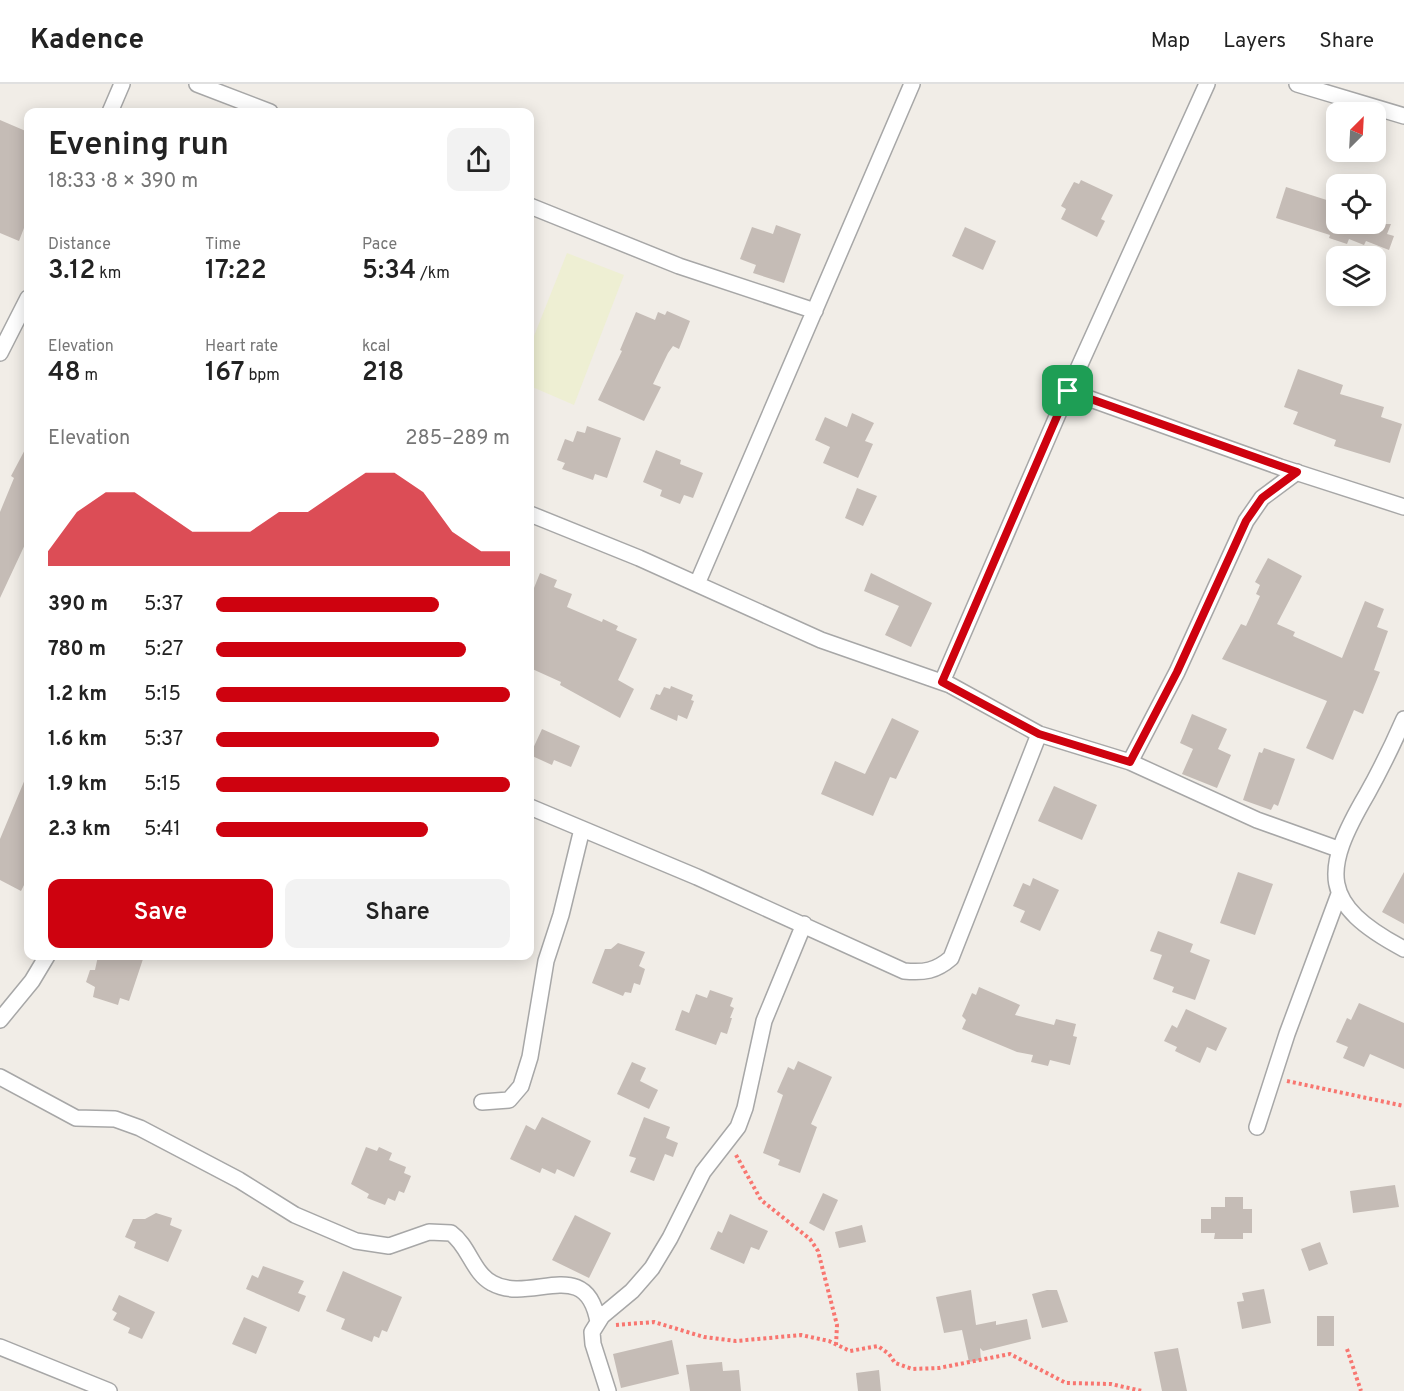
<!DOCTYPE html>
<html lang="en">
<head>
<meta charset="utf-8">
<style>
  :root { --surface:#fff; --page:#f2f2f2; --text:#222; --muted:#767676; --line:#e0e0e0; --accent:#ce020f }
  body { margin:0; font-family:Overpass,sans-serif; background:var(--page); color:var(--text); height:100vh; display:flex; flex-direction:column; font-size:22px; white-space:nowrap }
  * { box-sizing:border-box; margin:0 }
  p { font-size:20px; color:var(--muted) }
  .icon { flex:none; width:33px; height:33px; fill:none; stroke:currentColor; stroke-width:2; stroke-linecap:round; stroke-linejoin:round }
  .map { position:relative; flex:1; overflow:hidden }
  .details { position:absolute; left:24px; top:24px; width:510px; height:852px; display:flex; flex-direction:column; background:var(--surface); border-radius:12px; box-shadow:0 3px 15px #0003 }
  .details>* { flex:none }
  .needle { width:39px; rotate:24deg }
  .buttons { position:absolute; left:1326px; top:18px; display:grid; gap:12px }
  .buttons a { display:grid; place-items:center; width:60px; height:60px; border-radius:12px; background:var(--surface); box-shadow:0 3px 15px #0003; font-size:30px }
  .pin { position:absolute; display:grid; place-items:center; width:51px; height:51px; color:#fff; margin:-26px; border-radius:12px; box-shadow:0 3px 9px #0006 }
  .round { display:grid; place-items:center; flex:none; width:63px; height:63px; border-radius:12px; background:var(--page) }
  .headline { display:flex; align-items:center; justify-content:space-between; height:102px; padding:0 24px }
  h1 { font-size:33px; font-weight:600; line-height:45px }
  .stats { display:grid; grid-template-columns:repeat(3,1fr); gap:9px; height:102px; padding:6px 24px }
  .stats div { display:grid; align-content:center }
  .stats b { font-size:26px; font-weight:600 }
  .stats small { font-size:16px; font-weight:400 }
  .stats p { font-size:16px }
  .chart { height:168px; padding:12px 24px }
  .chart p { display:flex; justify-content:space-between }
  .chart svg { width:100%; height:108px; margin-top:6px; fill:var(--accent); opacity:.7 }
  .primary-button { display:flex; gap:12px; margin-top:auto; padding:12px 24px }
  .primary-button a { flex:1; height:69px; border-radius:12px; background:var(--accent); color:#fff; font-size:24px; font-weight:600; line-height:69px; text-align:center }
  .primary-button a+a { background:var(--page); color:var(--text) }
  ul { padding:0 24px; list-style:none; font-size:20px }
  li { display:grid; grid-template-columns:96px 72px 1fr; align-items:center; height:45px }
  li i { height:15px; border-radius:8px; background:var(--accent) }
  header { display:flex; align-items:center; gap:36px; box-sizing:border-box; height:84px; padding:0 30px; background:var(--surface); border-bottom:2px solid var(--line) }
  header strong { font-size:28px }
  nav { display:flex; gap:33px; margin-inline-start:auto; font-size:21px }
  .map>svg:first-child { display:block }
</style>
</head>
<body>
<header>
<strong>Kadence</strong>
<nav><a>Map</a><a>Layers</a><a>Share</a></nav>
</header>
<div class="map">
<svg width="1404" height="1307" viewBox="0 0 1404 1307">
  <rect width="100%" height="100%" fill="#f1ede7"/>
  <!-- farmland -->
  <path fill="#eeefd3" d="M567,169L624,191L574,321L530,302V262Z"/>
  <!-- building -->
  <path fill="#c5bcb6" d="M0,36L28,48V146L24,144L19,157L0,149Z
    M1081,96L1113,111L1101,135L1105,137L1097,153L1061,135L1066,125L1061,122L1074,98L1079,100Z
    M1286,103L1336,119V140H1391L1387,150L1394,152L1389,166L1366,157L1364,161L1349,155L1347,160L1329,154L1330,151L1276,134Z
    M776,141L801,150L784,199L753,189L756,181L740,175L752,143L773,150Z
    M965,143L996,157L983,186L952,172Z
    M667,227L690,237L679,265L673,262L668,269L653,300L661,303L644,337L598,316L622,267L620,266L636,228L655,236L658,228L665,231Z
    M1298,285L1343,301L1340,310L1384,323L1381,333L1402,340L1390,379L1334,362L1336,356L1293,340L1298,328L1284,323Z
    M852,329L874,339L865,357L873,360L858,394L823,379L830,363L815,356L825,333L847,343Z
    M587,342L621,354L607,394L595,390L593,396L562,385L565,379L557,376L565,355L573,358L577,347L585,349Z
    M28,360V454L0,514V428L14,394L11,392Z
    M656,366L681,376L680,380L703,389L693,414L684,411L680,420L660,412L662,406L643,398Z
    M857,404L877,412L863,442L845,434Z
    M1268,474L1302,492L1277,540L1295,548L1293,552L1342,574L1365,517L1384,525L1377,543L1388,547L1374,586L1380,588L1363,630L1354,626L1333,676L1306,664L1327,617L1222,575L1241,540L1246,542L1260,512L1256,510L1260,501L1255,498Z
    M540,489L557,496L554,503L572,510L567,523L602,538L603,535L618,542L616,546L637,555L618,596L634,605L620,634L560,601L561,598L530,584V514Z
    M871,489L932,519L911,563L885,551L899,522L864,507Z
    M671,602L693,611L691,616L694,617L687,635L678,631L677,637L650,625L656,610L660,611L664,603L670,605Z
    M1192,630L1227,645L1218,665L1231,671L1217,704L1182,690L1193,665L1180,659Z
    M892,634L919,647L896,695L890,693L873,732L821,710L835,677L865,690Z
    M542,645L580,662L571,683L554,676L552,681L530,671Z
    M1264,664L1295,675L1278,722L1274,720L1271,726L1243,716L1259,668L1262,669Z
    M28,688V793L21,807L0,796V755Z
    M1054,702L1097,721L1082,756L1038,737Z
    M1238,788L1273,800L1255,851L1220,839Z
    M1404,788V840L1382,828Z
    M1033,794L1059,806L1040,847L1020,838L1025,827L1013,822L1023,799L1030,802Z
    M1158,847L1193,860L1190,868L1210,876L1195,916L1172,908L1174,903L1153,895L1162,871L1150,867Z
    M618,859L645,868L639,882L645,885L640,901L634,899L631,909L625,908L623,912L592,899L605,865H611Z
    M98,872H144L129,917L120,914L118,921L93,913L95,903L86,898L90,886H95Z
    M979,903L1020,921L1015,931L1054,941L1056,935L1076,940L1073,952L1077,953L1070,981L1050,976L1048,982L1031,978L1033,971L1017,968L962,945L966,936L962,932L972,909L976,911Z
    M710,906L733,914L730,922L734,924L730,934H732L727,950L721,948L716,961L675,946L682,926L689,929L696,910L707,914Z
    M1359,919L1404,939V985L1370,970L1364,983L1343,974L1348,963L1336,958L1347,934L1351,936Z
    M1186,925L1227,944L1216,967L1207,963L1200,979L1175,967L1177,963L1164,957L1172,941L1177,944Z
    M798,977L832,993L811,1040L817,1043L800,1089L778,1081L780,1076L763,1069L783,1011L777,1008L788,983L794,986Z
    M632,978L646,984L640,997L658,1006L649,1025L617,1010Z
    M542,1033L591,1057L574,1093L557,1085L555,1090L542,1084L540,1089L510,1075L526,1041L535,1046Z
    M644,1033L670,1043L666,1054L678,1059L673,1073L665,1070L654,1097L630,1088L636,1074L629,1072Z
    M366,1063L377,1067L379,1063L392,1069L389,1076L406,1083L404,1089L411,1092L404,1109L399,1107L395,1117L388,1114L385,1121L367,1114L369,1110L351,1100Z
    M1395,1101L1399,1123L1353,1129L1350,1107Z
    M823,1109L838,1116L824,1147L809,1139Z
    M1225,1113H1243V1125H1252V1149H1243V1155H1214L1215,1149H1201V1135H1211V1123H1225Z
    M156,1129L172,1134L170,1141L182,1146L168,1178L134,1164L136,1158L125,1153L133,1135H145Z
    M730,1130L768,1147L759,1166L751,1163L744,1180L710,1165L718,1147L722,1149Z
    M575,1131L611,1149L589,1194L552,1176Z
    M862,1141L866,1158L839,1164L835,1148Z
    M1320,1158L1328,1180L1309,1187L1301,1165Z
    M263,1182L304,1197L298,1209L306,1212L299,1228L246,1205L252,1191L258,1194Z
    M343,1187L402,1213L387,1248L382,1246L379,1254L374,1252L372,1258L341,1245L345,1235L326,1227Z
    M1264,1205L1271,1239L1242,1245L1237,1218L1244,1217L1242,1209Z
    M971,1206L976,1241L996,1237V1241L1027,1235L1031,1255L983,1267L980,1264L981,1276L969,1278L962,1246L944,1249L936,1213Z
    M1047,1206H1057L1068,1238L1042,1244L1032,1210Z
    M119,1211L155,1228L142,1255L128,1249L130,1244L113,1236L117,1229L112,1226Z
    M1317,1232H1334V1262H1317Z
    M244,1233L267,1243L256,1270L232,1260Z
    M672,1256L679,1290L621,1304L613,1270Z
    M1178,1264L1187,1307H1162L1154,1268Z
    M722,1278L723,1287L739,1286L741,1307H690L686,1281Z
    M879,1286L881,1307H858L856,1289Z"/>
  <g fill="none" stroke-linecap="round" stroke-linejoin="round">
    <!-- street casing -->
    <g stroke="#a7a7a7" stroke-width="18">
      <path id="street" d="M197,0L270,28
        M1297,0L1404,32
        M110,28L122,0
        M530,122L679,182L815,227
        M0,269L28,214
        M1068,307L1280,383L1404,423
        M530,430L639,474L821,556L950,601L1039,650L1130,678L1257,736L1338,765
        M697,500L912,0
        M942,598L1068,307L1207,0
        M1404,635C1393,660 1381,685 1367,710C1322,787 1319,820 1404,865
        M1130,678L1177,588L1246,437L1262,414L1297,388
        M530,723L697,793L904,887C924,889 936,887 951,874L1039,650
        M0,936L32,897L47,872
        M0,993L76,1034L115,1035L140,1044L239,1096L295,1131L356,1157L389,1162L429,1148L451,1149C469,1162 473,1189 492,1199C531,1221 586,1170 598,1238
        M482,1018L509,1016L521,1002L530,973L546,877L561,831L582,745
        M1257,1043L1287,950L1339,810
        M0,1263L109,1307
        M608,1307L593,1260L592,1248L602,1232L632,1207L652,1184L670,1154L703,1088L738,1043L745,1024L764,937L804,840"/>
    </g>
    <!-- path -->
    <path stroke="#f87670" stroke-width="4" stroke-dasharray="3 3" stroke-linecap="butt" d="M1287,997L1404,1022
      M736,1071L761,1116L810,1155L818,1167L837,1241L836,1261
      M616,1241L654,1238L704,1253L736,1257L801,1251L829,1257L850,1267L878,1262L889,1270L895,1279L912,1285L939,1284L1010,1270L1066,1299L1111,1300L1142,1307
      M1347,1265L1361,1307"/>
    <!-- street -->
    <use href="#street" stroke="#fff" stroke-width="15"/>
  </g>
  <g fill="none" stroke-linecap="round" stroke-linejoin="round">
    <!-- route casing -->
    <g stroke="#fff" stroke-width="12">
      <path id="route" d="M1068,307L1297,388L1262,414L1246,437L1177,588L1130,678L1039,650L942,598Z"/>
    </g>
    <!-- route -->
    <use href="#route" stroke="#ce020f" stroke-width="8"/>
  </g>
</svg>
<div class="buttons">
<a><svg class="needle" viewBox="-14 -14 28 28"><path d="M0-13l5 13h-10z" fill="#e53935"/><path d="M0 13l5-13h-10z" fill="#767676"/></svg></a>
<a><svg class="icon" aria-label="locate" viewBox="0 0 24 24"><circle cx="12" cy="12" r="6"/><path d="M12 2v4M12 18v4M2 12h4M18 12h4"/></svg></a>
<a><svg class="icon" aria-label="layers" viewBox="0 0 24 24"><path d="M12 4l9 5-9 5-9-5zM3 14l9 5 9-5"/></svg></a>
</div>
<div class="pin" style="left:1068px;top:307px;background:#1e9e55"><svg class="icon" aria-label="arrive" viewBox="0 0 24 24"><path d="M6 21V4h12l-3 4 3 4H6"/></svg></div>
<section class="details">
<div class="headline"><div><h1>Evening run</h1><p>18:33 · 8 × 390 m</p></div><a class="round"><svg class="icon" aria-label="share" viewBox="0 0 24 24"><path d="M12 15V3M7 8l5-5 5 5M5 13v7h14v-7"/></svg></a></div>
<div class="stats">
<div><p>Distance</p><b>3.12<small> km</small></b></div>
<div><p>Time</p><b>17:22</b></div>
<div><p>Pace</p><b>5:34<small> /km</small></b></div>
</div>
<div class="stats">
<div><p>Elevation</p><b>48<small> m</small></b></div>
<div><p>Heart rate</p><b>167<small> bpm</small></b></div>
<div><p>kcal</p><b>218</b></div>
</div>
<div class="chart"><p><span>Elevation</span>285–289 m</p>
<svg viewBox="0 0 160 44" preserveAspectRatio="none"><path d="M0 44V38L10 22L20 14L30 14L40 22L50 30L60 30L70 30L80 22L90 22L100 14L110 6L120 6L130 14L140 30L150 38L160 38V44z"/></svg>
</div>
<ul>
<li><b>390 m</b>5:37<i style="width:76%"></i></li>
<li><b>780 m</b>5:27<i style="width:85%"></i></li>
<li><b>1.2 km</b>5:15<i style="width:100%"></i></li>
<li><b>1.6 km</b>5:37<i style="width:76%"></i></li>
<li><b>1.9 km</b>5:15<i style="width:100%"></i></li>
<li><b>2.3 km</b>5:41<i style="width:72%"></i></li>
</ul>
<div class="primary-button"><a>Save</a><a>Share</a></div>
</section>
</div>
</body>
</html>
